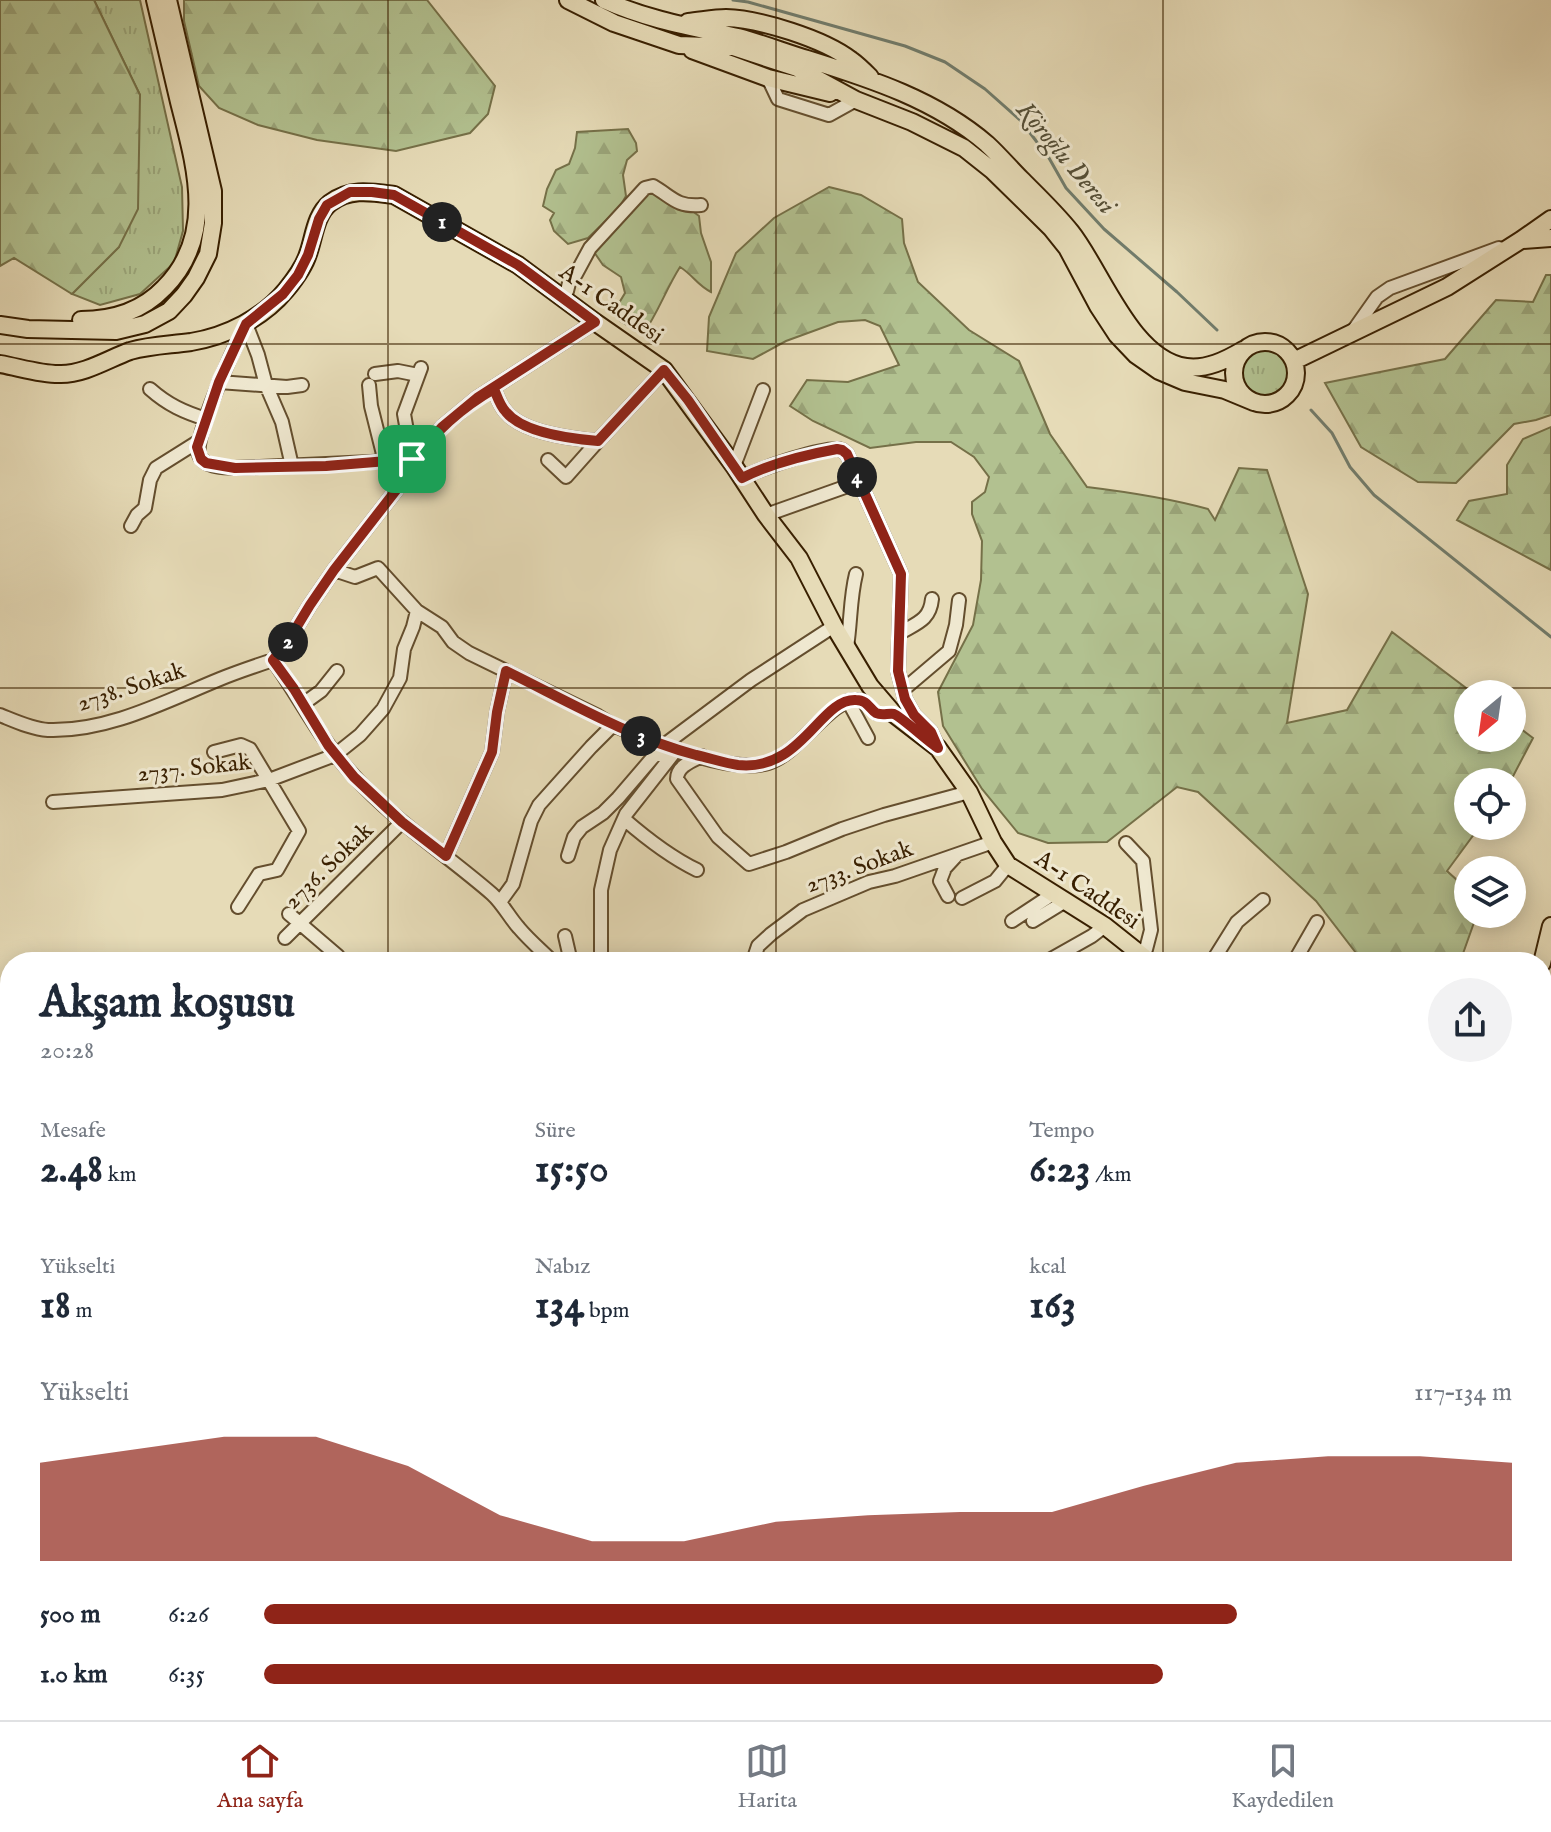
<!DOCTYPE html>
<html lang="tr">
<head>
<meta charset="utf-8">
<style>
  :root { --surface:#fff; --page:#f2f2f3; --text:#1f2937; --muted:#747a83; --line:#e0e1e3; --accent:#8f2418 }
  body { margin:0; font-family:"IM FELL English",serif; background:var(--page); color:var(--text); height:100vh; display:flex; flex-direction:column; font-size:30px; white-space:nowrap }
  * { box-sizing:border-box; margin:0 }
  p { font-size:26px; color:var(--muted) }
  .icon { flex:none; width:44px; height:44px; fill:none; stroke:currentColor; stroke-width:2; stroke-linecap:round; stroke-linejoin:round }
  .map { position:relative; flex:1; overflow:hidden }
  .side { position:absolute; left:0px; top:952px; width:1552px; height:768px; display:flex; flex-direction:column; background:var(--surface); border-radius:32px 32px 0 0; box-shadow:0 4px 20px #0003 }
  .side>* { flex:none }
  .needle { width:52px; rotate:209deg }
  .fabs { position:absolute; left:1454px; top:680px; display:grid; gap:16px }
  .fabs a { display:grid; place-items:center; width:72px; height:72px; border-radius:50%; background:var(--surface); box-shadow:0 4px 20px #0003; font-size:40px }
  .pin { position:absolute; display:grid; place-items:center; width:68px; height:68px; color:#fff; margin:-34px; border-radius:16px; box-shadow:0 4px 12px #0006 }
  .km { position:absolute; width:40px; height:40px; margin:-20px; border-radius:50%; background:#222; color:#fff; font-size:22px; line-height:40px; text-align:center }
  .round { display:grid; place-items:center; flex:none; width:84px; height:84px; border-radius:42px; background:var(--page) }
  .headline { display:flex; align-items:center; justify-content:space-between; height:136px; padding:0 40px }
  h1 { font-size:44px; font-weight:700; line-height:60px }
  .stats { display:grid; grid-template-columns:repeat(3,1fr); gap:12px; height:136px; padding:8px 40px }
  .stats div { display:grid; align-content:center }
  .stats b { font-size:40px; font-weight:700 }
  .stats small { font-size:22px; font-weight:400 }
  .stats p { font-size:22px }
  .chart { height:224px; padding:16px 40px }
  .chart p { display:flex; justify-content:space-between }
  .chart svg { width:100%; height:144px; margin-top:8px; fill:var(--accent); opacity:.7 }
  ul { padding:0 40px; list-style:none; font-size:26px }
  li { display:grid; grid-template-columns:128px 96px 1fr; align-items:center; height:60px }
  li i { height:20px; border-radius:10px; background:var(--accent) }
  .tab-bar { display:flex; justify-content:space-around; align-items:center; height:112px; border-top:2px solid var(--line); background:var(--surface); font-size:22px; color:var(--muted) }
  .tab-bar a { display:grid; justify-items:center; gap:4px }
  .tab-bar .current { color:var(--accent) }
  .map>svg:first-child { display:block }
</style>
</head>
<body>
<div class="map">
<svg width="1551" height="1720" viewBox="0 0 1551 1720">
  <defs>
    <pattern id="grass-tufts" width="24" height="20" patternUnits="userSpaceOnUse" patternTransform="scale(2)"><rect width="24" height="20" fill="#b2c190"/><path d="M3 7l-1-3M5 7V3M7 7l1-3M15 17l-1-3M17 17v-4M19 17l1-3" fill="none" stroke="#9aa57a"/></pattern>
    <pattern id="forest-firs" width="22" height="20" patternUnits="userSpaceOnUse" patternTransform="scale(2)"><rect width="22" height="20" fill="#b2c190"/><path d="M5 1l3.5 6h-7zM16 11l3.5 6h-7z" fill="#9aa57a"/></pattern>
    <pattern id="cemetery-stones" width="16" height="16" patternUnits="userSpaceOnUse" patternTransform="scale(2)"><rect width="16" height="16" fill="#b2c190"/><path d="M2 7V4a2 2 0 0 1 4 0v3zM10 15v-3a2 2 0 0 1 4 0v3z" fill="#9aa57a"/></pattern>
  </defs>
  <rect width="100%" height="100%" fill="#e6dbb7"/>
  <filter id="stains"><feTurbulence type="fractalNoise" baseFrequency=".0025" numOctaves="4"/><feColorMatrix values="0 0 0 0 .2 0 0 0 0 .09 0 0 0 0 .02 0 0 0 .5 -.17"/></filter>
  <radialGradient id="worn" r=".72"><stop offset=".6" stop-color="#630" stop-opacity="0"/><stop offset="1" stop-color="#630" stop-opacity=".3"/></radialGradient>
  <!-- grass -->
  <path fill="url(#grass-tufts)" stroke="#757048" stroke-width="2" d="M94,0H140L182,187L183,231L174,263L140,294L100,305L72,294L119,247L140,95Z
    M1241 373a25 25 0 1 1 50 0a25 25 0 1 1-50 0Z"/>
  <!-- forest -->
  <path fill="url(#forest-firs)" stroke="#757048" stroke-width="2" d="M0,0H94L140,95L138,209L119,247L72,294L14,258L0,266Z
    M184,0H427L495,86L488,114L470,133L396,151L317,140L258,125L219,108L199,86L184,21Z
    M628,129L636,143L637,151L627,160L623,175L626,196L619,208L588,238L568,244L554,231L550,220L554,213L543,206L547,189L556,170L569,164L575,148L577,132Z
    M829,187L861,195L902,219L904,243L918,282L969,330L1019,361L1050,434L1087,487C1128,492 1168,498 1208,509L1215,520L1239,468L1267,470L1308,594L1287,723L1347,710L1392,632L1474,694H1468V738H1512V722L1533,738L1510,782H1468V826H1480L1447,871L1468,890V914H1477L1460,962H1363L1316,901L1198,792L1177,787L1107,842L1048,843L1018,833L982,789L943,726L938,692L973,625L981,580L982,541L972,514V502L985,492L989,477L974,457L951,442H916L870,448L813,421L790,406L807,380L848,382L899,365L880,326L865,320L838,322L786,341L753,359L707,351L709,317L736,253L774,218Z
    M656,191L687,207L699,216L701,233L711,262V292C697,285 693,275 680,267C666,289 658,313 643,334L620,321L616,308L625,293L621,277L603,265L594,252L643,194Z
    M1546,275H1551V415L1536,420L1514,424L1456,483L1418,482L1361,447L1325,383L1445,359L1496,300L1533,302Z
    M1551,427V570L1457,520L1469,501L1507,494V465L1523,439Z"/>
  <!-- cemetery -->
  <path fill="url(#cemetery-stones)" stroke="#757048" stroke-width="2" d="M1542,1478L1551,1482V1539H1542Z
    M724,1710H852L849,1720H722L721,1713Z"/>
  <!-- park -->
  <path fill="#b2c190" stroke="#757048" stroke-width="2" d="M1542,1540L1551,1541V1613L1542,1617Z"/>
  <g fill="none" stroke-linecap="round" stroke-linejoin="round">
    <!-- stream -->
    <path stroke="#717c6c" stroke-width="3" d="M733,0L748,2L905,46L945,62L985,89L1021,121L1049,158L1066,188L1104,229L1177,292L1217,330
      M1311,410L1332,433L1350,467L1374,495L1551,637
      M0,1613L10,1626
      M78,1710L87,1720"/>
    <!-- minor casing -->
    <g stroke="#644e2e" stroke-width="16">
      <path id="minor" d="M768,78L778,99L829,115L856,100
        M562,298L567,291L570,279L576,274L590,248L645,188L653,186C672,197 676,207 701,205
        M246,324C236,344 190,442 200,457C207,468 224,467 235,468L415,460
        M246,324L258,355L266,385L282,422L292,466
        M1353,331L1377,297L1390,288L1499,248
        M375,374L398,371L418,375
        M219,382L287,387L302,385
        M369,385L371,406L385,462
        M150,389C168,405 184,412 206,419
        M494,389C497,396 500,406 506,412C523,433 573,439 598,441L664,370
        M412,459L404,414L421,368
        M548,460L566,477L598,441
        M734,466L763,390
        M742,478C757,470 828,444 842,450C844,451 845,453 847,454L901,574L898,671L905,699L914,715L931,732L937,745
        M766,515L859,482
        M131,526L137,515L145,508L150,480L156,468L199,441
        M417,611L442,627L453,642L469,653L598,716L613,725
        M900,633C917,623 930,620 932,599
        M847,647C851,621 850,598 856,574
        M903,690L949,651L956,625L959,600
        M848,701L868,738
        M303,704L321,691L337,671
        M0,715C15,721 32,729 48,730C108,732 166,701 220,679C237,672 255,666 273,660
        M664,745L751,680L834,626
        M214,752L241,745L250,749L299,831L277,870L259,874L238,907
        M702,756C692,761 677,766 677,779L718,837L749,864L786,852L842,829L884,815L969,792
        M53,802L222,790L269,780L335,755L360,735L383,709L400,678L404,649L413,627L417,611L378,568L355,577L334,570
        M624,819C647,839 670,857 697,870
        M1126,843L1143,861L1151,930L1144,957
        M446,856L492,752L497,712L506,671
        M568,856L574,837L582,827L603,813L618,798L654,756L677,749
        M948,896L940,881L945,868L957,855
        M962,898L995,881L1008,865
        M500,902L513,884L531,821L539,805L591,747L613,725C650,740 729,775 768,763C799,754 831,698 857,700C866,701 871,707 877,713L894,714
        M289,914L338,956L334,962
        M1012,921L1053,894
        M1033,921L1064,902
        M565,936L571,962
        M285,938L402,822
        M553,962C542,951 529,940 519,928C509,917 503,904 492,894C446,854 394,821 353,775C321,741 300,698 273,660L290,638L310,605L334,570L397,489L427,444L442,427L477,398L595,322
        M601,962V890L610,850L626,814L677,749
        M765,962L755,955L758,946L771,934L803,910L869,882L895,876L993,842
        M1046,962L1092,936L1105,926
        M1212,962L1237,922L1263,900
        M1294,962L1317,922
        M0,1135L10,1143
        M0,1182L10,1187
        M1542,1215L1551,1271
        M1542,1313L1551,1278
        M1542,1631L1551,1644
        M956,1710L965,1720
        M1117,1710L1121,1720
        M1201,1710L1208,1714L1220,1710
        M704,1720L711,1710
        M855,1720L860,1710
        M986,1720L1006,1710
        M1399,1720L1428,1710"/>
    </g>
    <!-- major casing -->
    <g stroke="#381f00" stroke-width="20">
      <path id="major" d="M568,0L614,23L679,45L733,47L797,68L856,100L912,122L964,148L993,171L1051,228L1067,248L1098,306L1117,335L1136,355L1159,371L1185,382L1225,390L1254,402
        M604,0C648,20 691,27 738,37C761,43 784,52 807,59C871,79 936,100 987,144C999,155 1010,168 1021,179C1038,196 1056,213 1071,232C1102,271 1131,359 1186,367C1206,370 1226,360 1243,350
        M688,22C700,21 714,18 726,18C760,19 824,39 851,60C858,65 864,71 870,77
        M692,50L768,78L830,93
        M1523,240L1551,238
        M81,320C112,320 142,311 164,288C217,235 195,165 179,102C171,68 163,34 155,0
        M0,325L28,329L116,331L145,324L169,311L184,295L196,278L208,254L213,223V191L168,0
        M1234 373a31 31 0 1 1 62 0a31 31 0 1 1-62 0Z
        M1294,361L1447,287L1521,240L1551,219
        M0,364C18,367 43,375 61,374C85,374 108,359 130,351C151,345 170,345 191,342C227,336 263,318 286,290C295,279 304,267 308,254C314,238 315,215 330,203C349,188 371,192 394,195L518,265L595,322L664,370L734,466L766,515L799,558L834,626L870,686L894,714L938,748L969,792L993,842L1008,865L1105,926L1144,957L1147,962
        M1542,963L1551,926
        M1542,1461L1551,1464"/>
    </g>
    <!-- minor -->
    <use href="#minor" stroke="#efe8d0" stroke-width="12"/>
    <!-- major -->
    <use href="#major" stroke="#e6dbb7" stroke-width="16"/>
  </g>
  <g fill="none" stroke-linecap="round" stroke-linejoin="round">
    <!-- route casing -->
    <g stroke="#fff" stroke-width="16">
      <path id="route" d="M412,459L326,466L235,468L206,463L201,459L197,447L219,382L246,324L283,294L298,275L308,255L319,219L327,205L350,192H372L394,195L518,265L595,322L477,398L442,427L427,444L397,489L334,570L310,605L290,638L273,660L294,689L328,745L354,777L402,822L446,856L492,752L497,712L506,671C569,702 629,737 696,755C710,758 724,763 738,765C802,772 820,698 856,700C867,700 869,708 876,713C882,716 888,713 894,714C900,716 930,743 938,748L931,732L914,715L905,699L898,671L901,574L847,454L842,450L837,449C804,455 772,463 742,478L688,400L664,370L598,441C573,439 523,433 506,412C500,406 497,396 494,389C463,407 436,430 415,460L412,459"/>
    </g>
    <!-- route -->
    <use href="#route" stroke="#8f2418" stroke-width="10"/>
  </g>
  <!-- grid -->
  <path fill="none" stroke="#381f00" stroke-width="2" stroke-opacity="0.55" d="M388,0V962M776,0V962M1163,0V962M0,344H1551M0,688H1551M0,1032H10M1542,1032H1551M0,1376H10M1542,1376H1551M388,1710V1720M776,1710V1720M1163,1710V1720"/>
  <g text-anchor="middle" stroke-width="6" stroke-linejoin="round" paint-order="stroke">
    <!-- street labels -->
    <g font-size="24" fill="#381f00" stroke="#efe8d0">
      <text transform="translate(612 303) rotate(35)" y="8">A-1 Caddesi</text>
      <text transform="translate(131 686) rotate(-18)" y="8">2738. Sokak</text>
      <text transform="translate(194 767) rotate(-6)" y="8">2737. Sokak</text>
      <text transform="translate(328 865) rotate(-44)" y="8">2736. Sokak</text>
      <text transform="translate(859 866) rotate(-20)" y="8">2733. Sokak</text>
      <text transform="translate(1088 889) rotate(34)" y="8">A-1 Caddesi</text>
    </g>
    <!-- water labels -->
    <g font-size="26" font-style="italic" fill="#544e36" stroke="#efe8d0">
      <text transform="translate(1067 157) rotate(50)" y="9">Köroğlu Deresi</text>
    </g>
  </g>
  <rect width="100%" height="100%" filter="url(#stains)"/>
  <rect width="100%" height="100%" fill="url(#worn)"/>
</svg>
<div class="fabs">
<a><svg class="needle" viewBox="-14 -14 28 28"><path d="M0-13l5 13h-10z" fill="#e53935"/><path d="M0 13l5-13h-10z" fill="#747a83"/></svg></a>
<a><svg class="icon" aria-label="locate" viewBox="0 0 24 24"><circle cx="12" cy="12" r="6"/><path d="M12 2v4M12 18v4M2 12h4M18 12h4"/></svg></a>
<a><svg class="icon" aria-label="layers" viewBox="0 0 24 24"><path d="M12 4l9 5-9 5-9-5zM3 14l9 5 9-5"/></svg></a>
</div>
<div class="pin" style="left:412px;top:459px;background:#1e9e55"><svg class="icon" aria-label="arrive" viewBox="0 0 24 24"><path d="M6 21V4h12l-3 4 3 4H6"/></svg></div>
<b class="km" style="left:442px;top:222px">1</b>
<b class="km" style="left:288px;top:642px">2</b>
<b class="km" style="left:641px;top:736px">3</b>
<b class="km" style="left:857px;top:477px">4</b>
<section class="side">
<div class="headline"><div><h1>Akşam koşusu</h1><p>20:28</p></div><a class="round"><svg class="icon" aria-label="share" viewBox="0 0 24 24"><path d="M12 15V3M7 8l5-5 5 5M5 13v7h14v-7"/></svg></a></div>
<div class="stats">
<div><p>Mesafe</p><b>2.48<small> km</small></b></div>
<div><p>Süre</p><b>15:50</b></div>
<div><p>Tempo</p><b>6:23<small> /km</small></b></div>
</div>
<div class="stats">
<div><p>Yükselti</p><b>18<small> m</small></b></div>
<div><p>Nabız</p><b>134<small> bpm</small></b></div>
<div><p>kcal</p><b>163</b></div>
</div>
<div class="chart"><p><span>Yükselti</span>117–134 m</p>
<svg viewBox="0 0 160 44" preserveAspectRatio="none"><path d="M0 44V14L10 10L20 6L30 6L40 15L50 30L60 38L70 38L80 32L90 30L100 29L110 29L120 21L130 14L140 12L150 12L160 14V44z"/></svg>
</div>
<ul>
<li><b>500 m</b>6:26<i style="width:78%"></i></li>
<li><b>1.0 km</b>6:35<i style="width:72%"></i></li>
</ul>
</section>
</div>
<nav class="tab-bar">
<a class="current"><svg class="icon" aria-label="home" viewBox="0 0 24 24"><path d="M3 11l9-7 9 7M6 9v11h12V9"/></svg>Ana sayfa</a>
<a><svg class="icon" aria-label="map" viewBox="0 0 24 24"><path d="M3 6l6-2 6 2 6-2v14l-6 2-6-2-6 2zM9 4v14M15 6v14"/></svg>Harita</a>
<a><svg class="icon" aria-label="saved" viewBox="0 0 24 24"><path d="M7 4h10v16l-5-4-5 4z"/></svg>Kaydedilen</a>
</nav>
</body>
</html>
